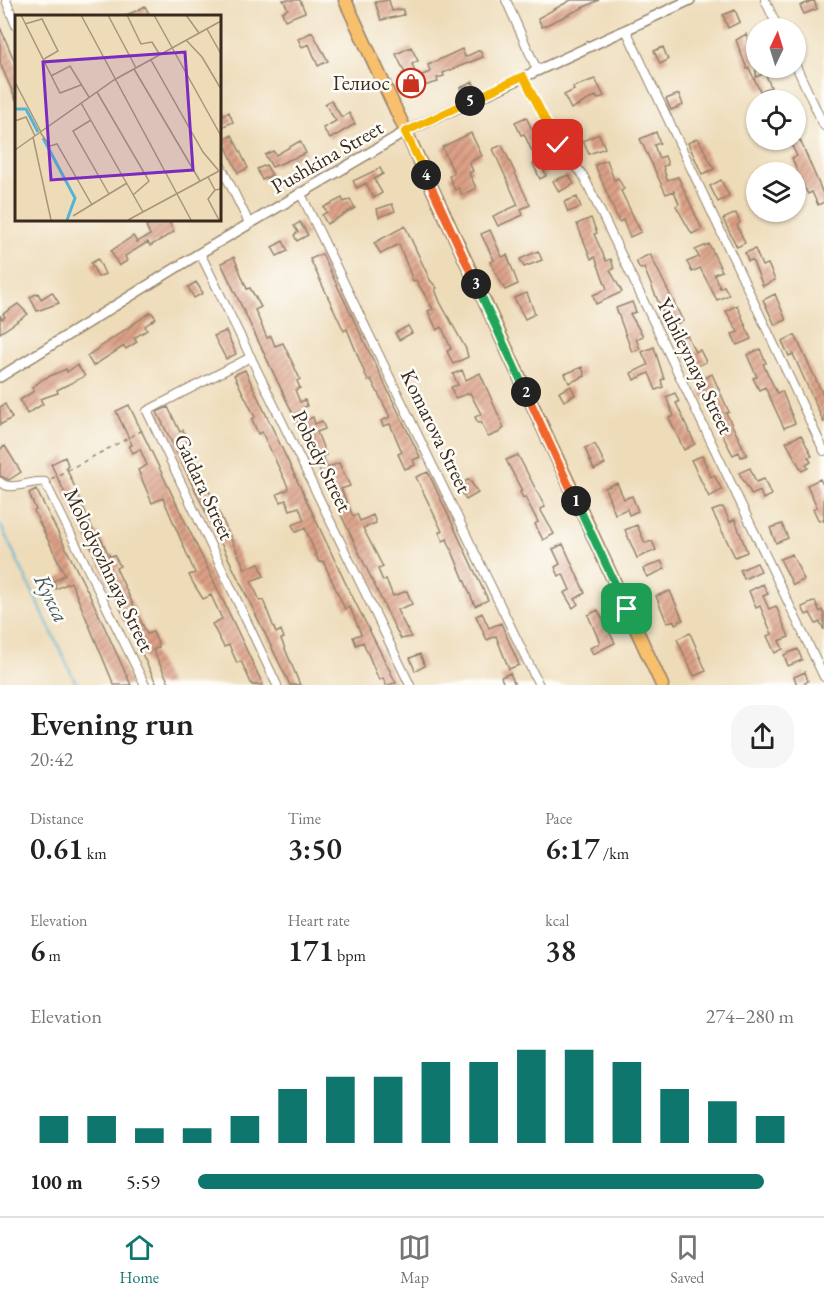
<!DOCTYPE html>
<html lang="en">
<head>
<meta charset="utf-8">
<style>
  :root { --surface:#fff; --page:#f6f6f6; --text:#222; --muted:#767676; --line:#e0e0e0; --accent:#0f766e }
  body { margin:0; font-family:"EB Garamond",serif; background:var(--page); color:var(--text); height:100vh; display:flex; flex-direction:column; font-size:22px; white-space:nowrap }
  * { box-sizing:border-box; margin:0 }
  p { font-size:20px; color:var(--muted) }
  .icon { flex:none; width:33px; height:33px; fill:none; stroke:currentColor; stroke-width:2; stroke-linecap:round; stroke-linejoin:round }
  .map { position:relative; height:685px; overflow:hidden }
  .panel { display:flex; flex-direction:column; background:var(--surface); flex:1 }
  .panel>* { flex:none }
  .needle { width:39px; rotate:4deg }
  .controls { position:absolute; left:746px; top:18px; display:grid; gap:12px }
  .controls a { display:grid; place-items:center; width:60px; height:60px; border-radius:50%; background:var(--surface); box-shadow:0 2px 4px #0004; font-size:30px }
  .pin { position:absolute; display:grid; place-items:center; width:51px; height:51px; color:#fff; margin:-26px; border-radius:12px; box-shadow:0 3px 9px #0006 }
  .km { position:absolute; width:30px; height:30px; margin:-15px; border-radius:50%; background:#222; color:#fff; font-size:16px; line-height:30px; text-align:center }
  .round { display:grid; place-items:center; flex:none; width:63px; height:63px; border-radius:24px; background:var(--page) }
  .overview { display:flex; align-items:center; justify-content:space-between; height:102px; padding:0 30px }
  h1 { font-size:33px; font-weight:600; line-height:45px }
  .figures { display:grid; grid-template-columns:repeat(3,1fr); gap:9px; height:102px; padding:6px 30px }
  .figures div { display:grid; align-content:center }
  .figures b { font-size:30px; font-weight:600 }
  .figures small { font-size:16px; font-weight:400 }
  .figures p { font-size:16px }
  .chart { height:168px; padding:12px 30px }
  .chart p { display:flex; justify-content:space-between }
  .chart svg { width:100%; height:108px; margin-top:6px; stroke:var(--accent); stroke-width:6 }
  ul { padding:0 30px; list-style:none; font-size:20px }
  li { display:grid; grid-template-columns:96px 72px 1fr; align-items:center; height:45px }
  li i { height:15px; border-radius:8px; background:var(--accent) }
  .tab-bar { display:flex; justify-content:space-around; align-items:center; height:84px; border-top:2px solid var(--line); background:var(--surface); font-size:16px; color:var(--muted) }
  .tab-bar a { display:grid; justify-items:center; gap:3px }
  .tab-bar .on { color:var(--accent) }
  .map>svg:first-child { display:block }
</style>
</head>
<body>
<div class="map">
<svg width="824" height="685" viewBox="0 0 824 685">
  <defs>
    <pattern id="building-hatch" width="6" height="6" patternUnits="userSpaceOnUse" patternTransform="scale(1.5)"><rect width="6" height="6" fill="#dca086"/><path d="M-1 1l2-2M0 6l6-6M5 7l2-2" fill="none" stroke="#b4836d"/></pattern>
  </defs>
  <rect width="100%" height="100%" fill="#fdfcf7"/>
  <filter id="ink" filterUnits="userSpaceOnUse"><feTurbulence type="fractalNoise" baseFrequency=".0167" numOctaves="2"/><feDisplacementMap in="SourceGraphic" scale="12" xChannelSelector="R" yChannelSelector="G"/><feConvolveMatrix kernelMatrix="1 2 1 2 8 2 1 2 1" color-interpolation-filters="sRGB"/></filter>
  <filter id="wash" filterUnits="userSpaceOnUse"><feTurbulence type="fractalNoise" baseFrequency=".008" numOctaves="4" result="noise"/><feDisplacementMap in="SourceGraphic" scale="24" xChannelSelector="R" yChannelSelector="G"/><feGaussianBlur stdDeviation="1.35" result="paint"/><feColorMatrix in="noise" values="0 0 0 0 0 0 0 0 0 0 0 0 0 0 0 0 0 1.4 0 .05"/><feComposite in="paint" operator="in"/></filter>
  <g filter="url(#wash)">
    <rect width="100%" height="100%" fill="#eedcb9"/>
    <g fill="none" stroke-linecap="round" stroke-linejoin="round">
      <!-- stream -->
      <path stroke="#55b4d3" stroke-width="2" d="M0,524L77,685"/>
    </g>
    <g id="blocks">
      <!-- building -->
      <path fill="url(#building-hatch)" d="M283,0H300L305,12L285,20L282,12L288,9Z
        M389,0L392,11L403,9L404,15L381,20L375,2Z
        M571,0H599L542,27L538,18Z
        M814,0L817,9L804,14L800,6Z
        M145,6L150,16H124L136,11Z
        M735,10L740,22L728,28L723,15Z
        M0,27L16,65V100L0,63Z
        M312,32L328,61L318,66L309,44L302,47L298,39Z
        M746,34L756,63V77L765,73L771,87L760,91L749,68L747,69L736,40Z
        M411,47L418,61L412,64L417,77L430,72L428,65L462,49L465,57L480,50L483,57L443,73L444,76L437,78L438,82L409,90L402,74L405,73L396,54Z
        M663,47L668,60L660,64L654,51Z
        M595,79L604,96L598,99L596,96L571,109L564,95L574,90L573,87Z
        M473,82L476,89L463,95L460,88Z
        M679,94L683,105L671,110L666,99Z
        M331,100L342,118L349,113L355,124L330,139L323,128L336,121L325,104Z
        M229,112L233,122L219,128V117Z
        M526,117L536,137L538,135L550,168L544,171L546,176L540,179L533,164L537,162L524,134L521,135L515,122Z
        M656,132L660,143L654,145L659,158L665,156L668,165L663,166L667,180L678,177L702,229L692,234L676,206L679,204L674,191L666,194L640,139Z
        M471,133L482,156L469,162L473,171L469,173L476,188L462,195L459,188L455,190L449,176L454,173L442,147Z
        M599,134L605,148L589,154L583,141Z
        M232,135L248,168L238,173L223,140Z
        M698,138L714,169L702,174L688,143Z
        M789,140H800L824,196V202L818,205L812,192L808,194L802,184L792,158L797,156Z
        M300,141L306,153L272,167L265,155L273,151L276,155Z
        M502,145L530,205L521,209L523,215L498,226L493,216L518,205L493,149Z
        M607,160L614,180L618,178L624,189L621,191L641,232L630,237L623,220L619,222L595,165Z
        M266,165L272,175L262,180L257,169Z
        M380,168L383,174L374,179L382,193L374,198L366,183L357,188L353,181Z
        M569,175L574,184L559,192L553,181Z
        M721,180L729,196L718,202L710,186Z
        M577,197L581,207L568,212L564,202Z
        M342,198L344,202L350,199L355,208L327,224L322,215L327,212L324,207Z
        M392,204L395,211L379,217L377,209Z
        M736,213L740,223L737,225L745,243L737,247L723,219Z
        M591,218L597,233L594,234L606,261L611,259L614,269L610,270L622,292L596,304L593,295L607,289L595,257L591,259L577,224Z
        M161,219H168L174,232L150,246L148,242L125,256L127,261L119,266L111,251L133,236L137,242L150,235L146,226Z
        M300,222L308,235L297,241L294,235L298,232L294,226Z
        M405,226L430,280L437,288L435,289L440,302L466,349L468,357L453,364L447,351L451,349L442,327L437,330L428,311L433,309L416,280L413,281L399,244L381,254L374,243Z
        M490,230L502,257L507,255L518,284L505,290L490,262L494,260L481,234Z
        M283,241L288,251L277,256L272,247Z
        M709,244L722,271L714,274L720,288L724,286L729,295L717,300L700,268L692,272L687,262L699,257L695,250Z
        M755,249L762,266L768,264L775,280L763,286L752,260L748,261L745,253Z
        M538,251L542,260L524,267L520,259Z
        M322,254L420,457L413,460L415,465L405,469L398,454L402,452L390,424L383,426L381,421L390,417L371,379L368,381L347,329L344,331L310,259Z
        M650,254L683,321L669,327L644,268L640,269L636,261Z
        M234,257L247,289L250,288L261,307L255,310L267,338L271,336L275,346L283,343L294,366L300,379L297,381L300,388L295,390L300,402L305,400L307,406L302,408L307,420L313,417L315,424L322,421L325,429L317,432L326,455L322,456L327,468L339,463L350,486L341,489L353,516L357,514L360,521L373,515L376,523L363,528L383,567L378,569L383,581L386,579L393,596L407,591L412,604L397,610L411,637L401,639L394,626L221,263Z
        M98,259L105,274L98,277L91,263Z
        M196,282L203,293L194,298L188,287Z
        M52,292L59,303L37,311L30,297L38,293L41,299Z
        M527,293L535,314L525,319L514,298Z
        M775,294L786,320L775,325L763,300Z
        M632,302L636,312L630,314L643,336L636,339L640,349L632,352L616,308Z
        M18,304L28,314L0,333V315L2,319L5,317L3,314Z
        M737,305L751,339L737,345L732,334L738,332L726,311Z
        M151,312L156,318L145,326L147,330L134,338L137,342L126,349L124,346L93,366L87,356Z
        M408,326L412,333L399,340L395,333Z
        M226,331L236,354L226,359L214,336Z
        M687,335L695,352L700,350L706,362L693,368L679,346L683,344L680,338Z
        M795,335L824,397V423L793,354L789,356L782,341Z
        M654,347L664,379L661,380L663,387L656,390L649,373L634,380L631,373L648,365L642,352Z
        M760,349L766,363L763,364L777,393L782,391L795,423L784,428L765,387L759,390L753,378L757,377L747,355Z
        M77,365L85,376L57,390L58,393L40,399L43,404L27,414L20,400L34,391L32,388L43,379L66,369L67,372Z
        M582,367L585,376L569,383L565,374Z
        M245,370L345,582L396,683L386,685L383,678L379,680L363,642L356,645L353,637L361,634L350,607L345,609L323,561L319,562L305,528L296,532L292,525L304,520L299,507L290,510L286,500L281,502L277,494L287,490L288,487L262,432L258,434L252,419L255,417L234,375Z
        M462,370L466,380L480,373L504,428L498,433L488,437L481,422L478,423L475,417L481,414L470,393L455,398L451,387L458,385L453,374Z
        M712,374L729,412L726,413L747,455L741,457L739,452L733,455L718,427L723,424L716,408L712,410L707,398L704,400L700,391L705,388L701,380Z
        M571,386L575,395L564,401L559,392Z
        M675,393L679,402L676,403L695,444L684,450L669,418L674,416L666,397Z
        M5,404L12,418L0,425V407Z
        M129,405L230,615L263,685H252L241,661L237,663L229,645L224,647L212,624L222,619L211,595L203,599L193,583L189,575L195,573L163,498L152,503L138,470L147,465L140,449L133,453L129,446L132,445L116,411Z
        M168,407L180,432L183,430L198,472L200,471L245,569L259,563L264,576L251,581L260,601L263,600L276,633L281,630L284,638L281,639L300,685H290L161,420L157,412Z
        M801,435L812,456L808,457L811,462L806,465L808,468L802,471L786,442Z
        M595,444L605,464L594,470L585,448Z
        M5,446L21,472L9,480L0,476V449Z
        M518,455L545,507L540,509L554,534L543,540L535,524L538,522L525,497L523,498L520,492L522,491L506,460Z
        M702,456L711,477L714,475L722,490L709,497L691,460Z
        M65,457L68,465L66,467L95,534L98,533L110,557L114,555L120,566L116,568L147,634L153,632L157,641L159,647L153,650L170,685H157L51,464Z
        M750,468L756,482L764,479L771,495L763,499L760,491L752,495L739,473Z
        M428,472L488,600L475,606L447,539L443,541L439,532L442,531L416,477Z
        M469,479L478,493L466,500L458,486Z
        M820,479L824,487V522L823,519L819,521L813,509L817,507L807,485Z
        M617,483L624,499L632,496L638,511L629,515L627,509L615,514L605,488Z
        M36,489L93,602L131,685H114L71,582L56,589L53,581L65,575L34,511L36,510L29,493Z
        M723,507L730,522L735,519L747,552L735,557L712,511Z
        M782,524L788,538L776,543L770,528Z
        M637,525L645,543L652,541L656,550L637,558L625,530Z
        M563,544L585,593L575,599L578,604L573,608L564,593L570,590L563,574L559,576L555,567L560,564L553,549Z
        M792,554L804,580L793,585L780,559Z
        M661,561L665,569L647,577L643,569Z
        M757,563L761,571L744,579L740,570Z
        M763,584L768,594L763,596L769,609L776,606L789,637L779,641L783,649L775,653L767,636L772,634L760,606L756,608L749,591Z
        M670,591L683,620L675,624L674,620L667,623L656,596Z
        M815,601L820,612L822,610L824,614V630L820,622L816,624L810,613L806,615L802,607Z
        M598,610L615,643L593,654L590,648L600,643L588,615Z
        M482,613L489,628L501,623L519,665L509,669L496,636L487,640L476,616Z
        M690,633L706,671L694,676L677,639Z
        M798,649L802,660L788,666L784,655Z
        M420,654L425,666L415,671L410,658Z
        M805,672L808,681L805,683L806,685H797L794,677Z
        M510,673L515,685H504L501,677Z"/>
    </g>
  </g>
  <g filter="url(#ink)">
    <use href="#blocks" fill-opacity="0" stroke="#94836c" stroke-width="1.5"/>
    <g fill="none" stroke-linecap="round" stroke-linejoin="round">
      <!-- minor casing -->
      <g stroke="#94836c" stroke-width="10">
        <path id="minor" d="M6,0L16,26
          M506,0L537,70
          M765,0L778,28
          M626,30L824,451
          M795,64L824,126
          M523,77L558,145L583,175L824,677
          M219,162L249,223
          M300,192L539,685
          M200,253L410,685
          M251,357L147,411L277,685
          M0,482C12,493 31,479 45,482L145,685"/>
      </g>
      <!-- tertiary casing -->
      <g stroke="#94836c" stroke-width="12">
        <path id="tertiary" d="M0,377L200,253L405,132L690,0"/>
      </g>
      <!-- primary casing -->
      <g stroke="#94836c" stroke-width="15">
        <path id="primary" d="M345,0L662,685"/>
      </g>
      <!-- path -->
      <path stroke="#94836c" stroke-width="1.5" stroke-dasharray="4.5 4.5" stroke-linecap="butt" d="M51,479L145,429"/>
      <!-- minor -->
      <use href="#minor" stroke="#fff" stroke-width="8"/>
      <!-- tertiary -->
      <use href="#tertiary" stroke="#fff" stroke-width="9"/>
      <!-- primary -->
      <use href="#primary" stroke="#f8bf6c" stroke-width="12"/>
    </g>
  </g>
  <g fill="none" stroke-linecap="round" stroke-linejoin="round" filter="url(#ink)">
    <!-- split-1 casing -->
    <g stroke="#fff" stroke-width="12">
      <path id="split-1" d="M576,501L627,609"/>
    </g>
    <!-- split-2 casing -->
    <g stroke="#fff" stroke-width="12">
      <path id="split-2" d="M526,392L576,501"/>
    </g>
    <!-- split-3 casing -->
    <g stroke="#fff" stroke-width="12">
      <path id="split-3" d="M476,284L526,392"/>
    </g>
    <!-- split-4 casing -->
    <g stroke="#fff" stroke-width="12">
      <path id="split-4" d="M426,175L476,284"/>
    </g>
    <!-- split-5 casing -->
    <g stroke="#fff" stroke-width="12">
      <path id="split-5" d="M426,175L405,132L470,101"/>
    </g>
    <!-- split-6 casing -->
    <g stroke="#fff" stroke-width="12">
      <path id="split-6" d="M470,101L523,76L558,145"/>
    </g>
    <!-- split-1 -->
    <use href="#split-1" stroke="#22a559" stroke-width="8"/>
    <!-- split-2 -->
    <use href="#split-2" stroke="#f0652b" stroke-width="8"/>
    <!-- split-3 -->
    <use href="#split-3" stroke="#22a559" stroke-width="8"/>
    <!-- split-4 -->
    <use href="#split-4" stroke="#f0652b" stroke-width="8"/>
    <!-- split-5 -->
    <use href="#split-5" stroke="#f5b400" stroke-width="8"/>
    <!-- split-6 -->
    <use href="#split-6" stroke="#f5b400" stroke-width="8"/>
  </g>
  <!-- icons -->
  <defs>
    <g id="shop-ring" transform="scale(1.5)"><circle r="9.5" fill="#fdfcf7" stroke="#c8321e" stroke-width="1.5"/><path d="M-5-2.5h2.3a2.7 3.5 0 0 1 5.4 0H5L5.5 6h-11ZM-1.5-2.5h3a1.5 2.3 0 0 0-3 0Z" fill="#c8321e"/></g>
  </defs>
  <g fill-rule="evenodd">
    <use href="#shop-ring" x="411" y="83"/>
  </g>
  <g text-anchor="middle" stroke-width="5" stroke-linejoin="round" paint-order="stroke">
    <!-- poi labels -->
    <g font-size="21" fill="#3b2a1e" stroke="#fdfcf7" text-anchor="end">
      <text x="390" y="90">Гелиос</text>
    </g>
    <!-- street labels -->
    <g font-size="21" fill="#3b2a1e" stroke="#fdfcf7">
      <text transform="translate(327 157) rotate(-30)" y="7">Pushkina Street</text>
      <text transform="translate(695 366) rotate(64)" y="7">Yubileynaya Street</text>
      <text transform="translate(436 431) rotate(64)" y="7">Komarova Street</text>
      <text transform="translate(322 461) rotate(64)" y="7">Pobedy Street</text>
      <text transform="translate(204 487) rotate(65)" y="7">Gaidara Street</text>
      <text transform="translate(109 570) rotate(64)" y="7">Molodyozhnaya Street</text>
    </g>
    <!-- water labels -->
    <g font-size="22" font-style="italic" fill="#445a5d" stroke="#fdfcf7">
      <text transform="translate(52 598) rotate(64)" y="8">Кукса</text>
    </g>
  </g>
  <!-- overview -->
  <g transform="translate(15 15)">
    <rect width="206" height="206" fill="#eedcb9"/>
    <path fill="none" stroke="#55b4d3" stroke-width="3" d="M0,94H11L23,117M28,123L60,183L52,205"/>
    <path fill="none" stroke="#a6957b" stroke-width="1.5" d="M6,0L45,78L66,70M66,0L176,205M93,0L121,53M112,0L126,29L137,27L145,40M139,0L206,121M171,0L184,18M10,9L27,4L43,36L29,44M192,14L206,39M171,25L187,42L206,74M136,45L188,137L204,156M119,54L185,166M36,61L55,51L74,82M0,67L26,117M82,77L134,166L118,180M66,88L128,197M76,105L58,116L94,179M0,106L11,102L20,121M25,117L35,131L42,129L77,190M18,122L36,205M0,135L99,65L206,6M193,162L200,175L206,174M200,175L193,184L204,205M58,201L112,168M113,205L204,156"/>
    <path fill="#7b2cbf" fill-opacity="0.15" stroke="#7b2cbf" stroke-width="3" d="M170,37L178,155L36,165L28,47Z"/>
    <rect width="206" height="206" fill="none" stroke="#3b2a1e" stroke-width="3"/>
  </g>
</svg>
<div class="controls">
<a><svg class="needle" viewBox="-14 -14 28 28"><path d="M0-13l5 13h-10z" fill="#e53935"/><path d="M0 13l5-13h-10z" fill="#767676"/></svg></a>
<a><svg class="icon" aria-label="locate" viewBox="0 0 24 24"><circle cx="12" cy="12" r="6"/><path d="M12 2v4M12 18v4M2 12h4M18 12h4"/></svg></a>
<a><svg class="icon" aria-label="layers" viewBox="0 0 24 24"><path d="M12 4l9 5-9 5-9-5zM3 14l9 5 9-5"/></svg></a>
</div>
<div class="pin" style="left:627px;top:609px;background:#1e9e55"><svg class="icon" aria-label="arrive" viewBox="0 0 24 24"><path d="M6 21V4h12l-3 4 3 4H6"/></svg></div>
<div class="pin" style="left:558px;top:145px;background:#d93025"><svg class="icon" aria-label="check" viewBox="0 0 24 24"><path d="M5 12l5 5 9-10"/></svg></div>
<b class="km" style="left:576px;top:501px">1</b>
<b class="km" style="left:526px;top:392px">2</b>
<b class="km" style="left:476px;top:284px">3</b>
<b class="km" style="left:426px;top:175px">4</b>
<b class="km" style="left:470px;top:101px">5</b>
</div>
<section class="panel">
<div class="overview"><div><h1>Evening run</h1><p>20:42</p></div><a class="round"><svg class="icon" aria-label="share" viewBox="0 0 24 24"><path d="M12 15V3M7 8l5-5 5 5M5 13v7h14v-7"/></svg></a></div>
<div class="figures">
<div><p>Distance</p><b>0.61<small> km</small></b></div>
<div><p>Time</p><b>3:50</b></div>
<div><p>Pace</p><b>6:17<small> /km</small></b></div>
</div>
<div class="figures">
<div><p>Elevation</p><b>6<small> m</small></b></div>
<div><p>Heart rate</p><b>171<small> bpm</small></b></div>
<div><p>kcal</p><b>38</b></div>
</div>
<div class="chart"><p><span>Elevation</span>274–280 m</p>
<svg viewBox="0 0 160 44" preserveAspectRatio="none"><path d="M5 44V33M15 44V33M25 44V38M35 44V38M45 44V33M55 44V22M65 44V17M75 44V17M85 44V11M95 44V11M105 44V6M115 44V6M125 44V11M135 44V22M145 44V27M155 44V33"/></svg>
</div>
<ul>
<li><b>100 m</b>5:59<i style="width:95%"></i></li>
</ul>
</section>
<nav class="tab-bar">
<a class="on"><svg class="icon" aria-label="home" viewBox="0 0 24 24"><path d="M3 11l9-7 9 7M6 9v11h12V9"/></svg>Home</a>
<a><svg class="icon" aria-label="map" viewBox="0 0 24 24"><path d="M3 6l6-2 6 2 6-2v14l-6 2-6-2-6 2zM9 4v14M15 6v14"/></svg>Map</a>
<a><svg class="icon" aria-label="saved" viewBox="0 0 24 24"><path d="M7 4h10v16l-5-4-5 4z"/></svg>Saved</a>
</nav>
</body>
</html>
